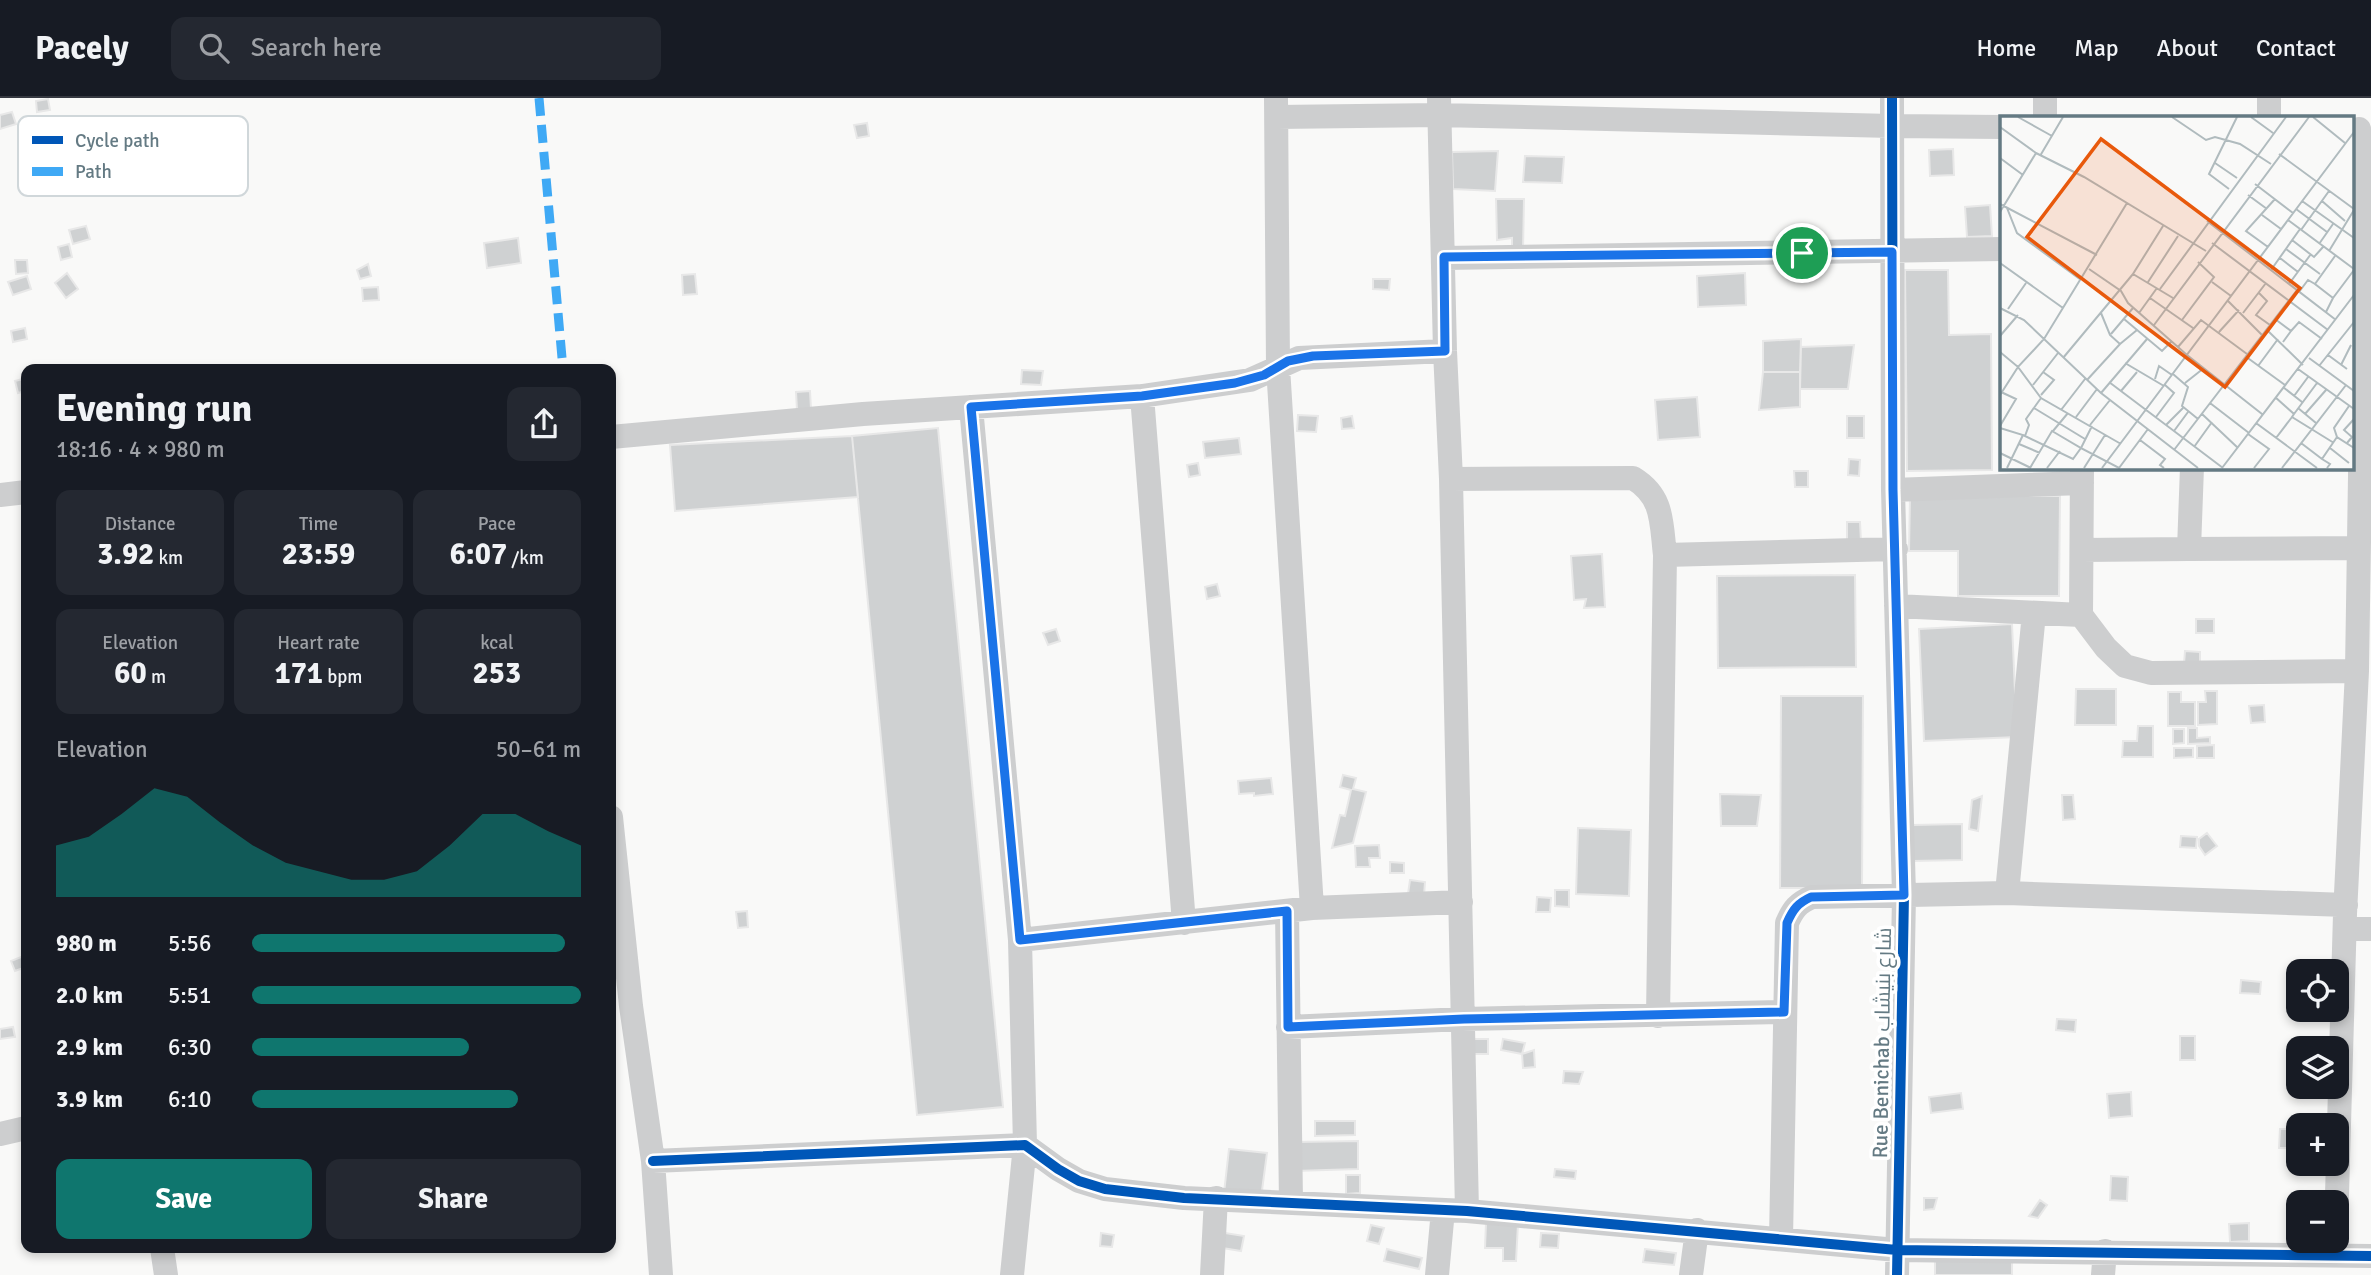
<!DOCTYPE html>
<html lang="en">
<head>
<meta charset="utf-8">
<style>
  :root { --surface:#171b24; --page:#242831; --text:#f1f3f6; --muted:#9ea1a6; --line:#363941; --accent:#0f766e }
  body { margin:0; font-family:Signika,Cairo,sans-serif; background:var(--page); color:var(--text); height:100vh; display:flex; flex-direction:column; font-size:26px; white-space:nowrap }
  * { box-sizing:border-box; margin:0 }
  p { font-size:23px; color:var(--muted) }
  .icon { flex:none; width:38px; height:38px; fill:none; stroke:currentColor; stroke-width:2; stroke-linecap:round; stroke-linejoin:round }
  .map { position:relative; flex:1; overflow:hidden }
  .panel { position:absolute; left:21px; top:266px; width:595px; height:889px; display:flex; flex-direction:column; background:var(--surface); border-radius:14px; box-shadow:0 4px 10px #0003 }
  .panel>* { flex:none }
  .buttons { position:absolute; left:2286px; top:861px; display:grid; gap:14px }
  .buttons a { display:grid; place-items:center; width:63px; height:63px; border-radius:14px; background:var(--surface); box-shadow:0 4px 10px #0003; font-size:35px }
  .pin { position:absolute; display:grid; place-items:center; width:60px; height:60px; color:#fff; margin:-30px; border:4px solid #fff; border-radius:50%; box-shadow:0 2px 7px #0007 }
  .round { display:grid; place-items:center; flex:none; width:74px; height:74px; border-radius:14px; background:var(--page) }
  .head { display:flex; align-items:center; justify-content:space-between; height:119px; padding:0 35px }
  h1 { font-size:38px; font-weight:700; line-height:52px }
  .figures { display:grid; grid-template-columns:repeat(3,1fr); gap:10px; height:119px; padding:7px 35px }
  .figures div { display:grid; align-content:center; border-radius:14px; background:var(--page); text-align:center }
  .figures b { font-size:30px; font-weight:700 }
  .figures small { font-size:19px; font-weight:400 }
  .figures p { font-size:19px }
  .chart { height:196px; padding:14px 35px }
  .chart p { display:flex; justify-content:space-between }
  .chart svg { width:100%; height:126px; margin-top:7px; fill:var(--accent); opacity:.7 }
  .button { display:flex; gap:14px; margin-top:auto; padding:14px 35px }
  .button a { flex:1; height:80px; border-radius:14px; background:var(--accent); color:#fff; font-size:28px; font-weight:700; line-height:80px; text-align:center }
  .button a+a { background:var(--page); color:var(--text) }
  ul { padding:0 35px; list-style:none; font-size:23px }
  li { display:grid; grid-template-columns:112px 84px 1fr; align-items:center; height:52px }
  li i { height:18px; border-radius:9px; background:var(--accent) }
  header { display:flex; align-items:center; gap:42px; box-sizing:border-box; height:98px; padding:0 35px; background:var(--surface); border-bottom:2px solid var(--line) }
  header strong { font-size:33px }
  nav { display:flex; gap:38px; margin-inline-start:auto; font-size:24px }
  .search { width:490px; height:63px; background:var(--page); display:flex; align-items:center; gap:18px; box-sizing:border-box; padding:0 24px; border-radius:14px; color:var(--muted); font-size:26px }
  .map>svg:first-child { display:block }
</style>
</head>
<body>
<header>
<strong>Pacely</strong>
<div class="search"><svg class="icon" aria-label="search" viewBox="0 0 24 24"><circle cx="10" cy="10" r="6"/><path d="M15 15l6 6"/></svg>Search here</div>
<nav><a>Home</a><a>Map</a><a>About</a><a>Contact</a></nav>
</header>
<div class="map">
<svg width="2371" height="1177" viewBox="0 0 2371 1177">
  <rect width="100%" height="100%" fill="#f9f9f8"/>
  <!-- building -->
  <path fill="#cfd1d2" stroke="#e8e8e8" stroke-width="2" d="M48,1L50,12L37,14L36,3Z
    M12,14L16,26L0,31V17Z
    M867,25L869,38L857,40L854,27Z
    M1953,51L1954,77L1930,78L1929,52Z
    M1498,53L1495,93L1453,91L1452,54Z
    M1525,58L1564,59L1562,85L1523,84Z
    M1496,101H1524L1523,153H1512V140L1497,142Z
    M1990,107L1992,138L1967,139L1965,109Z
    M86,128L90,141L73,146L69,132Z
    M518,140L521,165L487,170L484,145Z
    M69,146L72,159L61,162L58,149Z
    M15,162H27L28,175L16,176Z
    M368,166L371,178L360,181L357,172Z
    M1905,172H1948L1949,237L1991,236L1992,372L1907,373Z
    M67,175L78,191L66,200L55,185Z
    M1745,175L1746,207L1698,209L1697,178Z
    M695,176L697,196L683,197L682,177Z
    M27,178L31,191L13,197L8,184Z
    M1373,181H1390L1389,192L1373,191Z
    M378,189L379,202L363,203L362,190Z
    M25,230L27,241L13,244L11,233Z
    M1801,241L1800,274H1763V243Z
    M1854,247L1848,291H1800L1801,249Z
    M1022,272L1043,273L1041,287L1021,286Z
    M1763,274H1800V309L1759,312Z
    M26,280V293L18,295L15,283Z
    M810,293L811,311L797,312L796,294Z
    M1697,299L1700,339L1658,342L1655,302Z
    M1298,317L1318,318L1316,334L1297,333Z
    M1352,318L1354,330L1342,331L1341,320Z
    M1847,318H1864V340H1847Z
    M938,330L1003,1009L917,1017L852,338Z
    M852,338L858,399L675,413L670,347Z
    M1239,340L1241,356L1205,360L1203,344Z
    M1849,361L1860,362L1859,378L1848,377Z
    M1198,365L1200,377L1189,379L1187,367Z
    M1794,373H1808V389H1795Z
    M1910,398H2060L2059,498H1958V453H1909Z
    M1847,424H1860L1861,444H1847Z
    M1602,456L1605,509L1584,510L1586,501L1574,502L1571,458Z
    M1855,477L1856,569L1718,570L1717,478Z
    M1217,486L1220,498L1207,501L1205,489Z
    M2196,521H2214V535H2196Z
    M2012,526L2017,639L1924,643L1919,531Z
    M1056,531L1060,543L1048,547L1043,535Z
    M2185,553L2200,554V566H2184Z
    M2076,591H2116V627H2075Z
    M2205,593H2217V626L2198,627V604H2206Z
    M2168,594H2181V604H2195V628H2168Z
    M1781,598H1863L1862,790H1780Z
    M2264,607L2265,624L2251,625L2249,608Z
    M2138,628H2153V659H2122L2123,643H2137Z
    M2188,630H2197V640L2210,639V645L2188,646Z
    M2173,631H2184V645L2173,646Z
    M2214,647V660H2197V648Z
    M2174,650H2193V659L2174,660Z
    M1343,677L1356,680L1353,691L1366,694L1353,745L1332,750L1340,717L1345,718L1351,692L1340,689Z
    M1271,680L1273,696L1254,698V695L1239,696L1238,683Z
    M1720,696L1761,697L1757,728H1721Z
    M2062,697H2073L2075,721L2063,722Z
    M1982,698L1978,733L1969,731L1972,702Z
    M1962,726V762L1913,763V727Z
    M1578,730L1631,732L1629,798L1576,796Z
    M2207,735L2217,748L2205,757L2199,748V741Z
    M2181,738L2197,739L2196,750L2180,749Z
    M1379,747L1380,760H1369L1370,769H1356L1355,748Z
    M1390,764L1404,765V775H1390Z
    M1410,782L1425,784L1424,798L1408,796Z
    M1555,792H1569V809L1555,808Z
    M1537,799L1551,800L1550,814H1536Z
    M747,813L748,829L738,830L736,814Z
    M26,857V869L15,873L11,863Z
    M2241,882L2261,884L2260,896L2240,895Z
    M2057,921L2076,922L2075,934L2056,932Z
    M13,929L15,939L0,941V931Z
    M2180,938H2195V962H2180Z
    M1458,941H1488V956H1458Z
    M1503,941L1525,945L1522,956L1501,952Z
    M1534,952L1535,969L1523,970L1522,956Z
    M1564,973L1583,974L1579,986L1563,985Z
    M2131,994L2132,1018L2109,1020L2107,996Z
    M1961,995L1963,1011L1931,1015L1929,999Z
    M1315,1023H1355V1037L1315,1038Z
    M2280,1031H2293L2292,1050H2279Z
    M1358,1043V1071L1295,1073V1044Z
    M1229,1051L1267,1055L1261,1100L1224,1095Z
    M1555,1071L1576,1073L1575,1081L1554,1079Z
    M1346,1077H1360V1095L1346,1096Z
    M2111,1078L2128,1079L2127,1103L2110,1102Z
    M1924,1100H1937L1934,1111L1924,1112Z
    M2040,1102L2047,1107L2038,1120L2029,1118Z
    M1486,1125L1518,1126L1516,1163H1503V1150H1485Z
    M2249,1125V1143L2230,1144L2229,1126Z
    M1371,1127L1384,1130L1379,1146L1367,1143Z
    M1219,1134L1244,1138L1241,1153L1216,1149Z
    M1101,1135L1114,1137L1112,1149L1100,1148Z
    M1541,1135L1559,1136L1558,1150L1540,1149Z
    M1387,1151L1422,1160L1419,1171L1384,1163Z
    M1645,1151L1676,1155L1674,1167L1643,1164Z
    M2012,1162V1177H1935V1163Z"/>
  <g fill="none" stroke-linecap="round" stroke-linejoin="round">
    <!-- street -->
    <path stroke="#cdcecf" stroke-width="24" d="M1276,0L1278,269L1312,810
      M1439,0L1445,253L1451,381L1467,1113
      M1892,0L1893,392L1904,797L1897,1177
      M2045,0V19
      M2269,0V19
      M1277,19L1439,17L1892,28L2002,29
      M1444,160L2002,151
      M1142,298L1184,825
      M971,309L1020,842L1312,810L1461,804
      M611,339L863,316L1142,298L1250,282L1299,260L1445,253
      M2192,369L2189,451L2358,450
      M1451,381L1633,380C1664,399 1661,424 1665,457L1658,918
      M1893,392L2082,385
      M0,397L26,394
      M2082,452L2189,451
      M1665,457L1896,451
      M1896,508L2081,517L2106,550L2125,568L2151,575L2357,573
      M2081,517L2082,370
      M611,719L631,908L653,1063L661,1177
      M2007,795L2034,515
      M1287,813L1291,1104
      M2345,831H2371
      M1288,929L1463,921L1784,914
      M0,1036L26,1030
      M653,1063L1025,1047L1058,1071L1079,1083L1105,1091L1184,1100L1467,1113L1897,1152L2371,1158
      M2336,1132L2345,816L2357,573L2360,378L2359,31
      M1781,1141L1787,825C1793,811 1798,805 1812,799L2007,795L2346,807
      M162,1150L166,1177
      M1012,1177L1025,1047L1020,842
      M1212,1177L1216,1100
      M1437,1177L1443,1112
      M1691,1177L1697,1132
      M2103,1177L2105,1153"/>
    <!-- quiet -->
    <path stroke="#3fa9f5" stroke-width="9" stroke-dasharray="18 9" stroke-linecap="butt" d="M539,0L563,271"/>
    <!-- cycleway casing -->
    <g stroke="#fff" stroke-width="15">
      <path id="cycleway" d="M1892,0L1893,392L1904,797L1897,1177
        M653,1063L1025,1047L1058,1071L1079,1083L1105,1091L1184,1100L1467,1113L1897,1152L2371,1158"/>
    </g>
    <!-- cycleway -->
    <use href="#cycleway" stroke="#0057b8" stroke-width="10"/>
  </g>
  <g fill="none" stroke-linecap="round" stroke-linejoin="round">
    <!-- route casing -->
    <g stroke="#fff" stroke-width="14">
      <path id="route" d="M1892,154L1893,392L1904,797L1811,799C1798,805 1793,811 1787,825L1784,914L1464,921L1288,929L1287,813L1020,842L971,309L1142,298L1235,285L1264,277L1288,263L1313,258L1445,253L1444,159Z"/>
    </g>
    <!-- route -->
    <use href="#route" stroke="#1a73e8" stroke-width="9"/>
  </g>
  <g text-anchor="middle" stroke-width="7" stroke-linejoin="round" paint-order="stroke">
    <!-- street labels -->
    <g font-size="21" fill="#647a83" stroke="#fff">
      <text transform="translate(1882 945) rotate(-89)" y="7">Rue Benichab شارع بنيشاب</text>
    </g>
  </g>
  <!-- overview -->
  <g transform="translate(2000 18)">
    <rect width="354" height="354" fill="#f9f9f8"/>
    <path fill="none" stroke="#b0bbbe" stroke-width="2" d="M18,1L52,20M172,1L206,24L215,21L240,28L271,48M251,1L273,17M313,1L345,27M0,11L36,37L0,96M36,37L84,61L206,135M279,38L354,93M40,40L63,1M0,42L23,59M215,47L237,62M255,68L293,97M229,73L209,58L237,1M248,79L267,93M302,85L354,122M322,85L345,105M0,88L97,139M7,92L17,117L81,164M296,93L327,116M262,99L281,113M288,104L354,153M207,105L336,204M163,110L133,158L173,182M301,114L329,75M292,124L314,141L323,131M212,127L328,214M319,128L333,108M268,131L246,115L275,83M286,133L320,158M329,135L354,94M280,142L298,156M0,147L63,192M89,153L121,175L128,187L187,239L262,298M271,154L300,113M148,166L178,120M212,166L231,180M289,168L311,138M160,173L286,1M258,176L267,185L256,199L270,209M299,176L308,164L315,168M150,182L193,212M333,182L354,154M228,185L262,219M0,192L24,204L101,277L198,352M8,193L26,167M326,196L333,182L315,168L335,140M139,197L157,172M243,197L266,167M124,203L162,235L172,225M275,203L291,215L283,226M182,204L214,161L198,146M154,209L309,1M267,214L303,249M291,215L299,206L322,223M219,216L239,194M111,218L133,192M0,220L18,199M120,228L137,214M178,231L201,204L247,238M0,236L18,251L44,223L127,87M328,239L347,253M245,240L285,269M63,242L133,158M309,242L354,275M125,247L164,270M341,249L351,229M258,250L278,223M319,250L354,206M298,253L354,293M173,258L188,271L182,290L198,303M155,263L159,250L172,259M87,264L120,228L110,219L101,197M109,266L223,352M185,267L204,252M33,269L58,237M283,271L302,286M121,275L137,256M101,277L147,223M0,279L18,251L41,282L121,328M41,279L54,264L43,256M294,280L308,261M275,281L294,298L292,301L334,327M210,287L249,317M349,290L334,312L337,321L354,332M34,292L85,323M298,292L316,307M61,294L85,263M202,298L238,332M294,298L317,267M305,298L326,274M76,301L97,273M156,301L174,277L165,269M256,307L317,352M90,309L110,284M166,309L183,292M0,310L16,283L1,276M0,312L23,319L7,352M53,315L68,297M174,315L188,296M248,318L269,333L254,352M23,319L73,343L81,332L119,352L148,313M25,320L29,309L26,303L41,282M276,322L292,301M140,324L165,343L160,349L164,352M301,327L322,343M347,327L352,321L344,314L354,303M19,328L40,337M194,331L212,306M330,332L349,347M174,334L297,174M0,337L31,352M30,352L52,315L81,332L92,310M47,352L60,335M84,352L105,319M102,352L354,16M222,352L354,179M282,352L346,269M327,352L330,348L322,343L337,321"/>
    <path fill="#e8590c" fill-opacity="0.15" stroke="#e8590c" stroke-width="3.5" d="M101,23L300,172L225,271L27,121Z"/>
    <rect width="354" height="354" fill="none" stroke="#647a83" stroke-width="3.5"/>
  </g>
  <!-- legend -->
  <rect x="18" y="18" width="230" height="80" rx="10" fill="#fff" stroke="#d0d7da" stroke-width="2"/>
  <rect x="32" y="38" width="31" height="8" fill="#0057b8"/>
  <rect x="32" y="69" width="31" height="9" fill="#3fa9f5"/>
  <g font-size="19" fill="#647a83">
    <text x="75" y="49">Cycle path</text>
    <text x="75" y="80">Path</text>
  </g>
</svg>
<div class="buttons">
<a><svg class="icon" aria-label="locate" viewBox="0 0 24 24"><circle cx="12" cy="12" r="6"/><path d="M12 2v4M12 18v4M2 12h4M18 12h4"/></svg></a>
<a><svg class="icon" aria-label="layers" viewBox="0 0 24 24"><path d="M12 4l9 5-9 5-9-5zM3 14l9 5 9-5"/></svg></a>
<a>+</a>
<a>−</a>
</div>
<div class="pin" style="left:1802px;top:155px;background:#1e9e55"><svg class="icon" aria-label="arrive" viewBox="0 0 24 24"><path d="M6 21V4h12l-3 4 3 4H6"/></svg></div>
<section class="panel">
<div class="head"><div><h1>Evening run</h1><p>18:16 · 4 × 980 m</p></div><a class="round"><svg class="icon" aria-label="share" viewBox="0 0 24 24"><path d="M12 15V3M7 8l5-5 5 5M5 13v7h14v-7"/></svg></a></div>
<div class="figures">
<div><p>Distance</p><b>3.92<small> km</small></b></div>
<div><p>Time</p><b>23:59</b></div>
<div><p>Pace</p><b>6:07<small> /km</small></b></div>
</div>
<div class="figures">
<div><p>Elevation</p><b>60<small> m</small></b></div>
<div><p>Heart rate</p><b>171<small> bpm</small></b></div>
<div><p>kcal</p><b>253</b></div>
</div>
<div class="chart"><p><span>Elevation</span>50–61 m</p>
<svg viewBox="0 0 160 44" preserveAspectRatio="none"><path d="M0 44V26L10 23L20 15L30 6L40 9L50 18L60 26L70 32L80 35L90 38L100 38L110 35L120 26L130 15L140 15L150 21L160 26V44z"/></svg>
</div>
<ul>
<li><b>980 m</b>5:56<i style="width:95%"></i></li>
<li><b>2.0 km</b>5:51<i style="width:100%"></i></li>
<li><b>2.9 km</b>6:30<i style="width:66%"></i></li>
<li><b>3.9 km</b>6:10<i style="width:81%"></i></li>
</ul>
<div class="button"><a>Save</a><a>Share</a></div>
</section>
</div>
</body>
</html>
